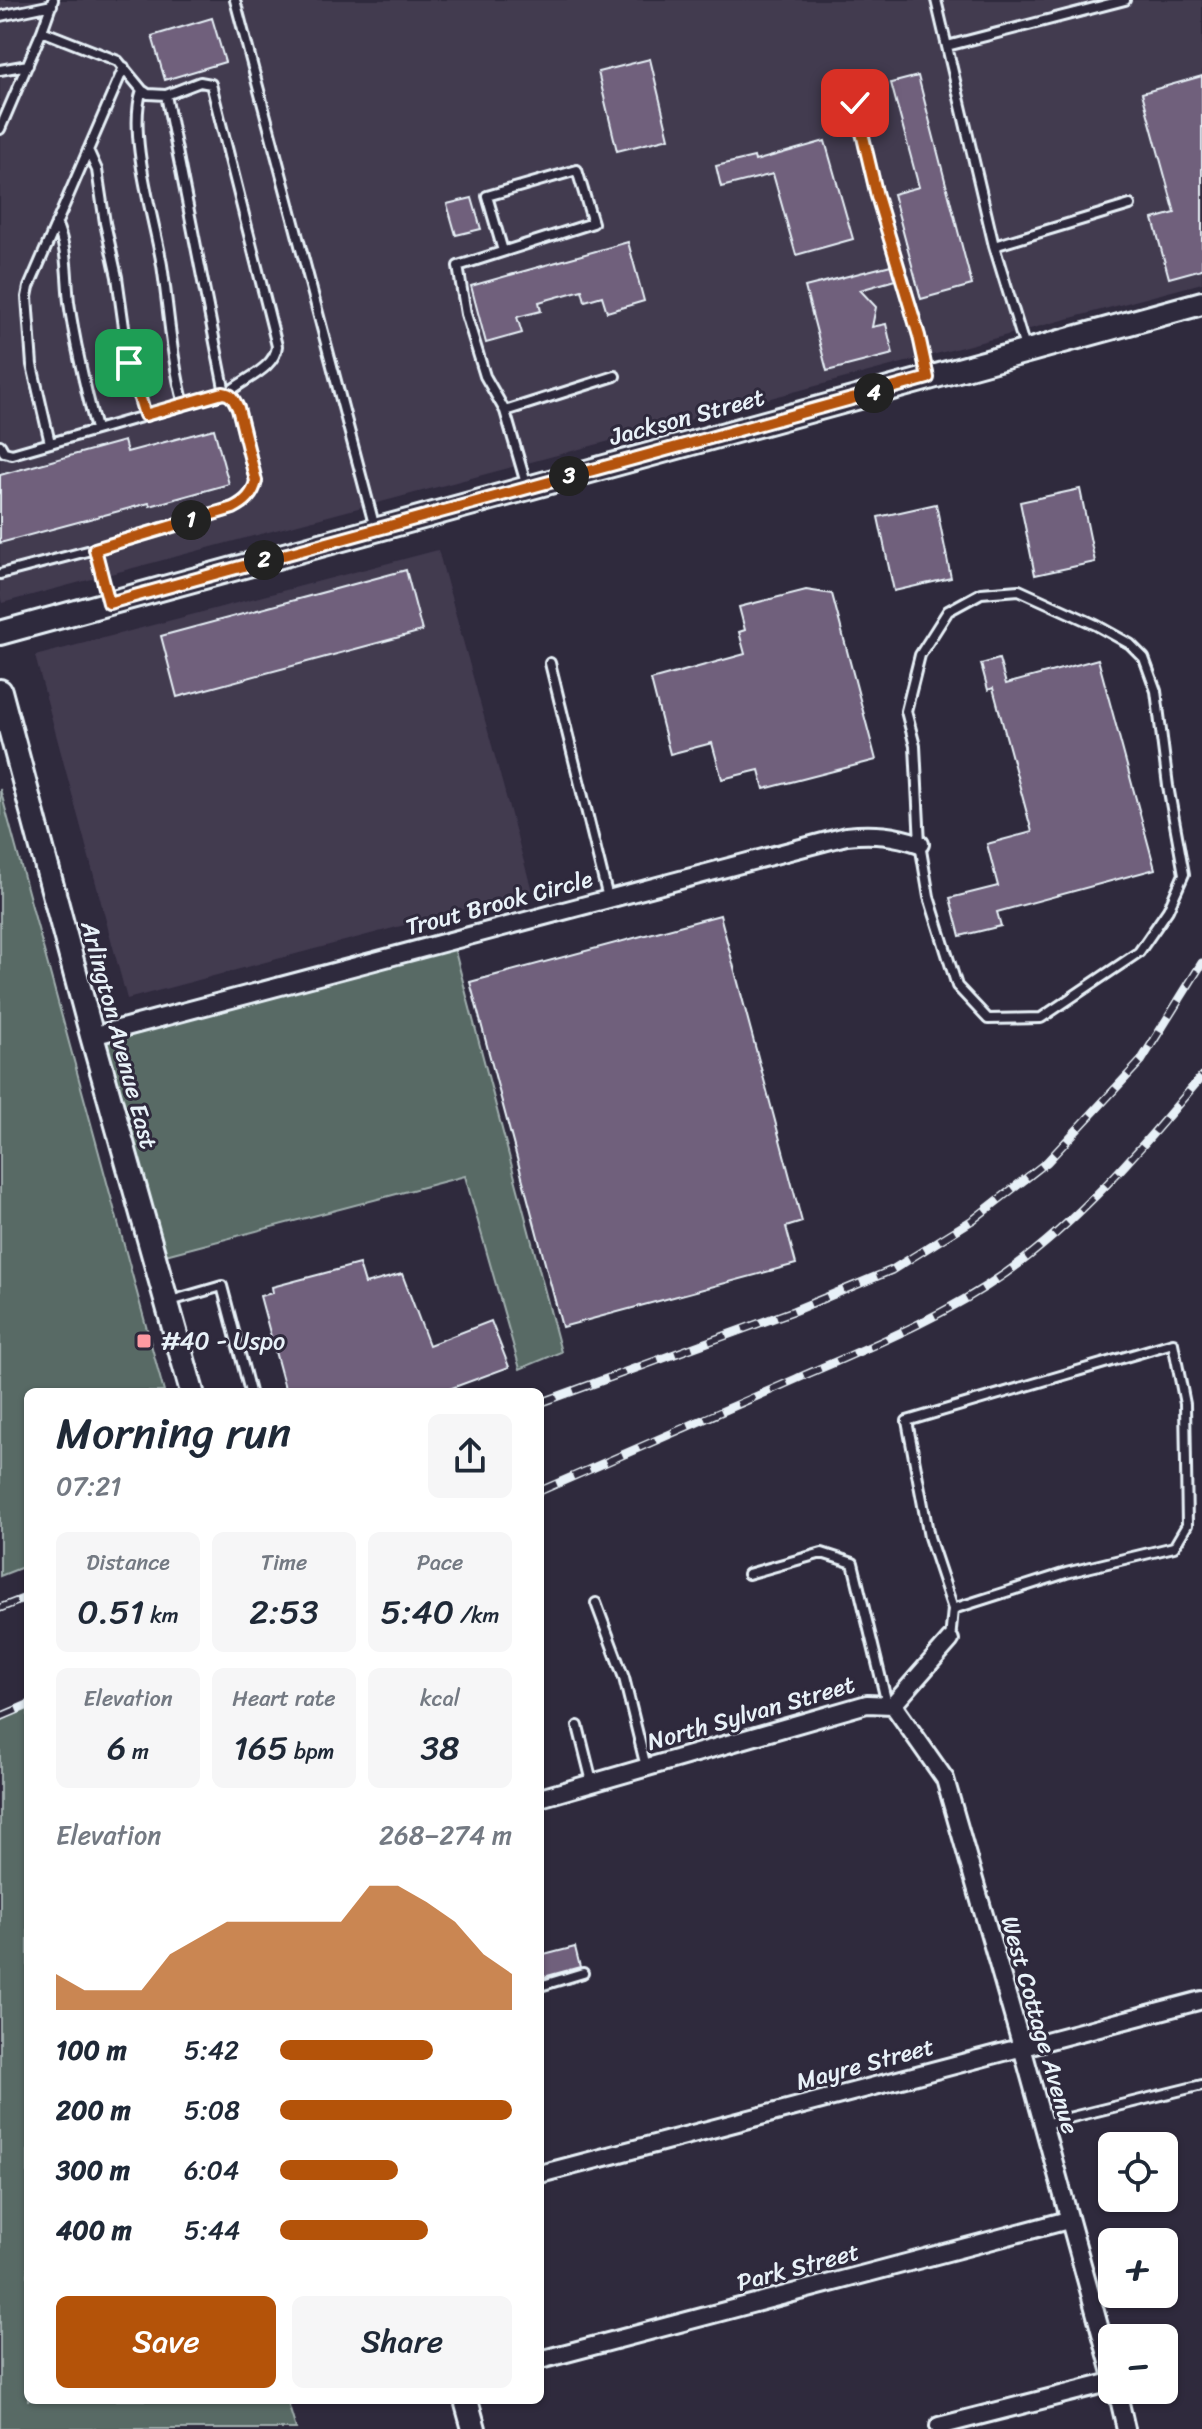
<!DOCTYPE html>
<html lang="en">
<head>
<meta charset="utf-8">
<style>
  :root { --surface:#fff; --page:#f6f6f7; --text:#1f2937; --muted:#747a83; --accent:#b45309 }
  body { margin:0; font-family:Sriracha,sans-serif; background:var(--page); color:var(--text); height:100vh; display:flex; flex-direction:column; font-size:30px; white-space:nowrap }
  * { box-sizing:border-box; margin:0 }
  p { font-size:26px; color:var(--muted) }
  .icon { flex:none; width:44px; height:44px; fill:none; stroke:currentColor; stroke-width:2; stroke-linecap:round; stroke-linejoin:round }
  .map { position:relative; flex:1; overflow:hidden }
  .sheet { position:absolute; left:24px; top:1388px; width:520px; height:1016px; display:flex; flex-direction:column; background:var(--surface); border-radius:12px; box-shadow:0 2px 6px #0004 }
  .sheet>* { flex:none }
  .fabs { position:absolute; left:1098px; top:2132px; display:grid; gap:16px }
  .fabs a { display:grid; place-items:center; width:80px; height:80px; border-radius:12px; background:var(--surface); box-shadow:0 2px 6px #0004; font-size:40px }
  .pin { position:absolute; display:grid; place-items:center; width:68px; height:68px; color:#fff; margin:-34px; border-radius:16px; box-shadow:0 4px 12px #0006 }
  .km { position:absolute; width:40px; height:40px; margin:-20px; border-radius:50%; background:#222; color:#fff; font-size:22px; line-height:40px; text-align:center }
  .round { display:grid; place-items:center; flex:none; width:84px; height:84px; border-radius:12px; background:var(--page) }
  .head { display:flex; align-items:center; justify-content:space-between; height:136px; padding:0 32px }
  h1 { font-size:44px; font-weight:600; line-height:60px }
  .stats { display:grid; grid-template-columns:repeat(3,1fr); gap:12px; height:136px; padding:8px 32px }
  .stats div { display:grid; align-content:center; border-radius:12px; background:var(--page); text-align:center }
  .stats b { font-size:34px; font-weight:600 }
  .stats small { font-size:22px; font-weight:400 }
  .stats p { font-size:22px }
  .chart { height:224px; padding:16px 32px }
  .chart p { display:flex; justify-content:space-between }
  .chart svg { width:100%; height:144px; margin-top:8px; fill:var(--accent); opacity:.7 }
  .cta { display:flex; gap:16px; margin-top:auto; padding:16px 32px }
  .cta a { flex:1; height:92px; border-radius:12px; background:var(--accent); color:#fff; font-size:32px; font-weight:600; line-height:92px; text-align:center }
  .cta a+a { background:var(--page); color:var(--text) }
  ul { padding:0 32px; list-style:none; font-size:26px }
  li { display:grid; grid-template-columns:128px 96px 1fr; align-items:center; height:60px }
  li i { height:20px; border-radius:10px; background:var(--accent) }
  .map>svg:first-child { display:block }
</style>
</head>
<body>
<div class="map">
<svg width="1202" height="2429" viewBox="0 0 1202 2429">
  <rect width="100%" height="100%" fill="#2f2a3d"/>
  <filter id="ink" filterUnits="userSpaceOnUse"><feTurbulence type="fractalNoise" baseFrequency=".0125" numOctaves="2"/><feDisplacementMap in="SourceGraphic" scale="16" xChannelSelector="R" yChannelSelector="G"/><feConvolveMatrix kernelMatrix="1 2 1 2 8 2 1 2 1" color-interpolation-filters="sRGB"/></filter>
  <g filter="url(#ink)">
    <!-- built -->
    <path fill="#423a50" d="M0,0H1202V283L2,603L0,596Z
      M438,550L532,891L127,999L35,656Z"/>
    <!-- green -->
    <path fill="#586b65" stroke="#a0aeae" stroke-width="2" d="M0,789L164,1392H28V1565L0,1576Z
      M452,940L561,1352L520,1369L465,1176L154,1258L92,1036Z
      M28,1705V2400H287L296,2429H0V1717Z"/>
    <!-- building -->
    <path fill="#6f607b" stroke="#e8f1f8" stroke-width="2" d="M212,18L225,62L165,80L152,36Z
      M650,59L669,138L617,151L598,72Z
      M918,76L972,285L921,299L893,194L919,187L891,83Z
      M1202,76V269L1169,278L1153,219L1175,213L1142,93Z
      M825,141L853,239L796,255L773,174L721,187L716,166L754,157L755,161Z
      M472,198L481,229L456,235L447,204Z
      M628,242L644,301L607,312L602,296L585,301L582,290L539,302L541,311L517,317L522,333L486,343L471,286Z
      M891,265L895,280L860,290L876,307L872,327L886,324L893,354L827,371L805,287Z
      M214,429L229,484L150,506L149,503L0,543V475L124,441L127,452Z
      M1080,489L1095,562L1035,575L1020,502Z
      M936,504L951,578L894,591L878,517Z
      M406,570L422,631L177,697L161,636Z
      M806,590L832,594L876,760L764,789L759,770L722,779L712,743L670,754L651,680L745,654L739,632L745,630L739,607Z
      M999,659L1006,684L1098,659L1155,869L997,912L1001,926L960,936L950,898L998,886L987,844L1032,832L993,688L988,690L981,664Z
      M720,915L802,1222L786,1227L796,1264L562,1327L470,982Z
      M359,1264L365,1284L402,1274L429,1345L491,1321L509,1367L441,1392H286L260,1296L273,1293L272,1287Z
      M575,1947L580,1967L540,1978V1956Z"/>
    <g fill="none" stroke-linecap="round" stroke-linejoin="round">
      <!-- service casing -->
      <g stroke="#e8f1f8" stroke-width="14">
        <path id="service" d="M53,0L42,31L118,61L142,90L148,94L166,95
          M235,0L375,528
          M936,0L994,246
          M0,16L52,5
          M947,46L1125,0
          M0,70L28,65
          M142,90C127,133 154,218 162,265C169,311 171,358 184,404
          M855,103L877,196L919,336L927,378
          M0,129L42,31
          M88,150L97,170L105,223L117,277L129,363L145,415
          M56,223C68,249 66,275 69,302C75,345 85,387 96,429
          M503,251L487,196L577,170L593,223L458,266L466,314L485,376L505,411L527,487
          M1026,351L994,246L1130,205
          M225,393L166,95L200,82L211,84L277,346C275,369 243,379 228,393
          M505,411L615,376
          M50,443L32,365L27,297L29,287L124,67
          M0,445L4,452L12,454L225,393L233,398L238,408L256,481C253,495 245,502 233,508L95,549L0,574
          M95,549L108,602
          M1019,590L1096,625L1130,644L1144,658L1156,691L1168,786L1184,874L1168,910L1139,952L1041,1018L988,1019L957,986L929,897L920,844L915,746L906,711L920,655L948,611L981,593Z
          M550,663L608,898
          M167,1302L222,1286L250,1392
          M748,1574L822,1553L853,1563L887,1704
          M596,1603L624,1678L646,1767
          M950,1640L953,1609L929,1537L907,1421L1173,1343L1185,1404L1187,1525L1174,1547L1066,1573L953,1609
          M578,1726L592,1782
          M540,1986L583,1973
          M1044,2124L1202,2085"/>
      </g>
      <!-- minor casing -->
      <g stroke="#e8f1f8" stroke-width="22">
        <path id="minor" d="M92,1036L846,836C873,833 894,835 920,844
          M893,1705L945,1779L1022,2047L1112,2373
          M540,1798L867,1704L893,1705L950,1640
          M540,2174L1202,2000
          M540,2360L1068,2220
          M1117,2390L1126,2429
          M939,2426L1112,2382"/>
      </g>
      <!-- tertiary casing -->
      <g stroke="#e8f1f8" stroke-width="28">
        <path id="tertiary" d="M0,633L1202,303
          M0,691L92,1036L192,1392
          M466,2400L474,2429"/>
      </g>
      <!-- service -->
      <use href="#service" stroke="#2f2a3d" stroke-width="8"/>
      <!-- minor -->
      <use href="#minor" stroke="#2f2a3d" stroke-width="16"/>
      <!-- tertiary -->
      <use href="#tertiary" stroke="#2f2a3d" stroke-width="22"/>
      <!-- rail casing -->
      <g stroke="#e8f1f8" stroke-width="9">
        <path id="rail" d="M540,1403L793,1311L892,1270L974,1219L1047,1162L1141,1061L1202,963
          M540,1491C625,1454 710,1416 796,1379C867,1348 942,1318 1006,1273C1083,1218 1142,1147 1202,1076
          M0,1608L28,1597
          M0,1717L28,1705"/>
      </g>
      <!-- rail -->
      <use href="#rail" stroke="#2f2a3d" stroke-width="6" stroke-dasharray="18" stroke-linecap="butt"/>
    </g>
  </g>
  <g fill="none" stroke-linecap="round" stroke-linejoin="round" filter="url(#ink)">
    <!-- route casing -->
    <g stroke="#fff" stroke-width="16">
      <path id="route" d="M129,363L145,415L223,393C232,394 234,400 238,408L256,481C253,495 245,502 233,508L95,549L109,603L928,378L919,336L877,196L855,103"/>
    </g>
    <!-- route -->
    <use href="#route" stroke="#b45309" stroke-width="10"/>
  </g>
  <!-- markers -->
  <rect fill="#ff9aa2" stroke="#2f2a3d" stroke-width="3" x="136" y="1333" width="16" height="16" rx="4"/>
  <g text-anchor="middle" stroke-width="6" stroke-linejoin="round" paint-order="stroke">
    <!-- street labels -->
    <g font-size="24" fill="#e8f1f8" stroke="#2f2a3d">
      <text transform="translate(687 417) rotate(-15)" y="8">Jackson Street</text>
      <text transform="translate(499 903) rotate(-15)" y="8">Trout Brook Circle</text>
      <text transform="translate(119 1035) rotate(75)" y="8">Arlington Avenue East</text>
      <text transform="translate(751 1713) rotate(-16)" y="8">North Sylvan Street</text>
      <text transform="translate(1040 2025) rotate(74)" y="8">West Cottage Avenue</text>
      <text transform="translate(865 2064) rotate(-15)" y="8">Mayre Street</text>
      <text transform="translate(798 2267) rotate(-15)" y="8">Park Street</text>
    </g>
    <!-- poi labels -->
    <g font-size="24" fill="#e8f1f8" stroke="#2f2a3d" text-anchor="start">
      <text x="160" y="1349">#40 - Uspo</text>
    </g>
  </g>
</svg>
<div class="fabs">
<a><svg class="icon" aria-label="locate" viewBox="0 0 24 24"><circle cx="12" cy="12" r="6"/><path d="M12 2v4M12 18v4M2 12h4M18 12h4"/></svg></a>
<a>+</a>
<a>−</a>
</div>
<div class="pin" style="left:129px;top:363px;background:#1e9e55"><svg class="icon" aria-label="arrive" viewBox="0 0 24 24"><path d="M6 21V4h12l-3 4 3 4H6"/></svg></div>
<div class="pin" style="left:855px;top:103px;background:#d93025"><svg class="icon" aria-label="check" viewBox="0 0 24 24"><path d="M5 12l5 5 9-10"/></svg></div>
<b class="km" style="left:191px;top:520px">1</b>
<b class="km" style="left:264px;top:560px">2</b>
<b class="km" style="left:569px;top:476px">3</b>
<b class="km" style="left:874px;top:393px">4</b>
<section class="sheet">
<div class="head"><div><h1>Morning run</h1><p>07:21</p></div><a class="round"><svg class="icon" aria-label="share" viewBox="0 0 24 24"><path d="M12 15V3M7 8l5-5 5 5M5 13v7h14v-7"/></svg></a></div>
<div class="stats">
<div><p>Distance</p><b>0.51<small> km</small></b></div>
<div><p>Time</p><b>2:53</b></div>
<div><p>Pace</p><b>5:40<small> /km</small></b></div>
</div>
<div class="stats">
<div><p>Elevation</p><b>6<small> m</small></b></div>
<div><p>Heart rate</p><b>165<small> bpm</small></b></div>
<div><p>kcal</p><b>38</b></div>
</div>
<div class="chart"><p><span>Elevation</span>268–274 m</p>
<svg viewBox="0 0 160 44" preserveAspectRatio="none"><path d="M0 44V33L10 38L20 38L30 38L40 27L50 22L60 17L70 17L80 17L90 17L100 17L110 6L120 6L130 11L140 17L150 27L160 33V44z"/></svg>
</div>
<ul>
<li><b>100 m</b>5:42<i style="width:66%"></i></li>
<li><b>200 m</b>5:08<i style="width:100%"></i></li>
<li><b>300 m</b>6:04<i style="width:51%"></i></li>
<li><b>400 m</b>5:44<i style="width:64%"></i></li>
</ul>
<div class="cta"><a>Save</a><a>Share</a></div>
</section>
</div>
</body>
</html>
